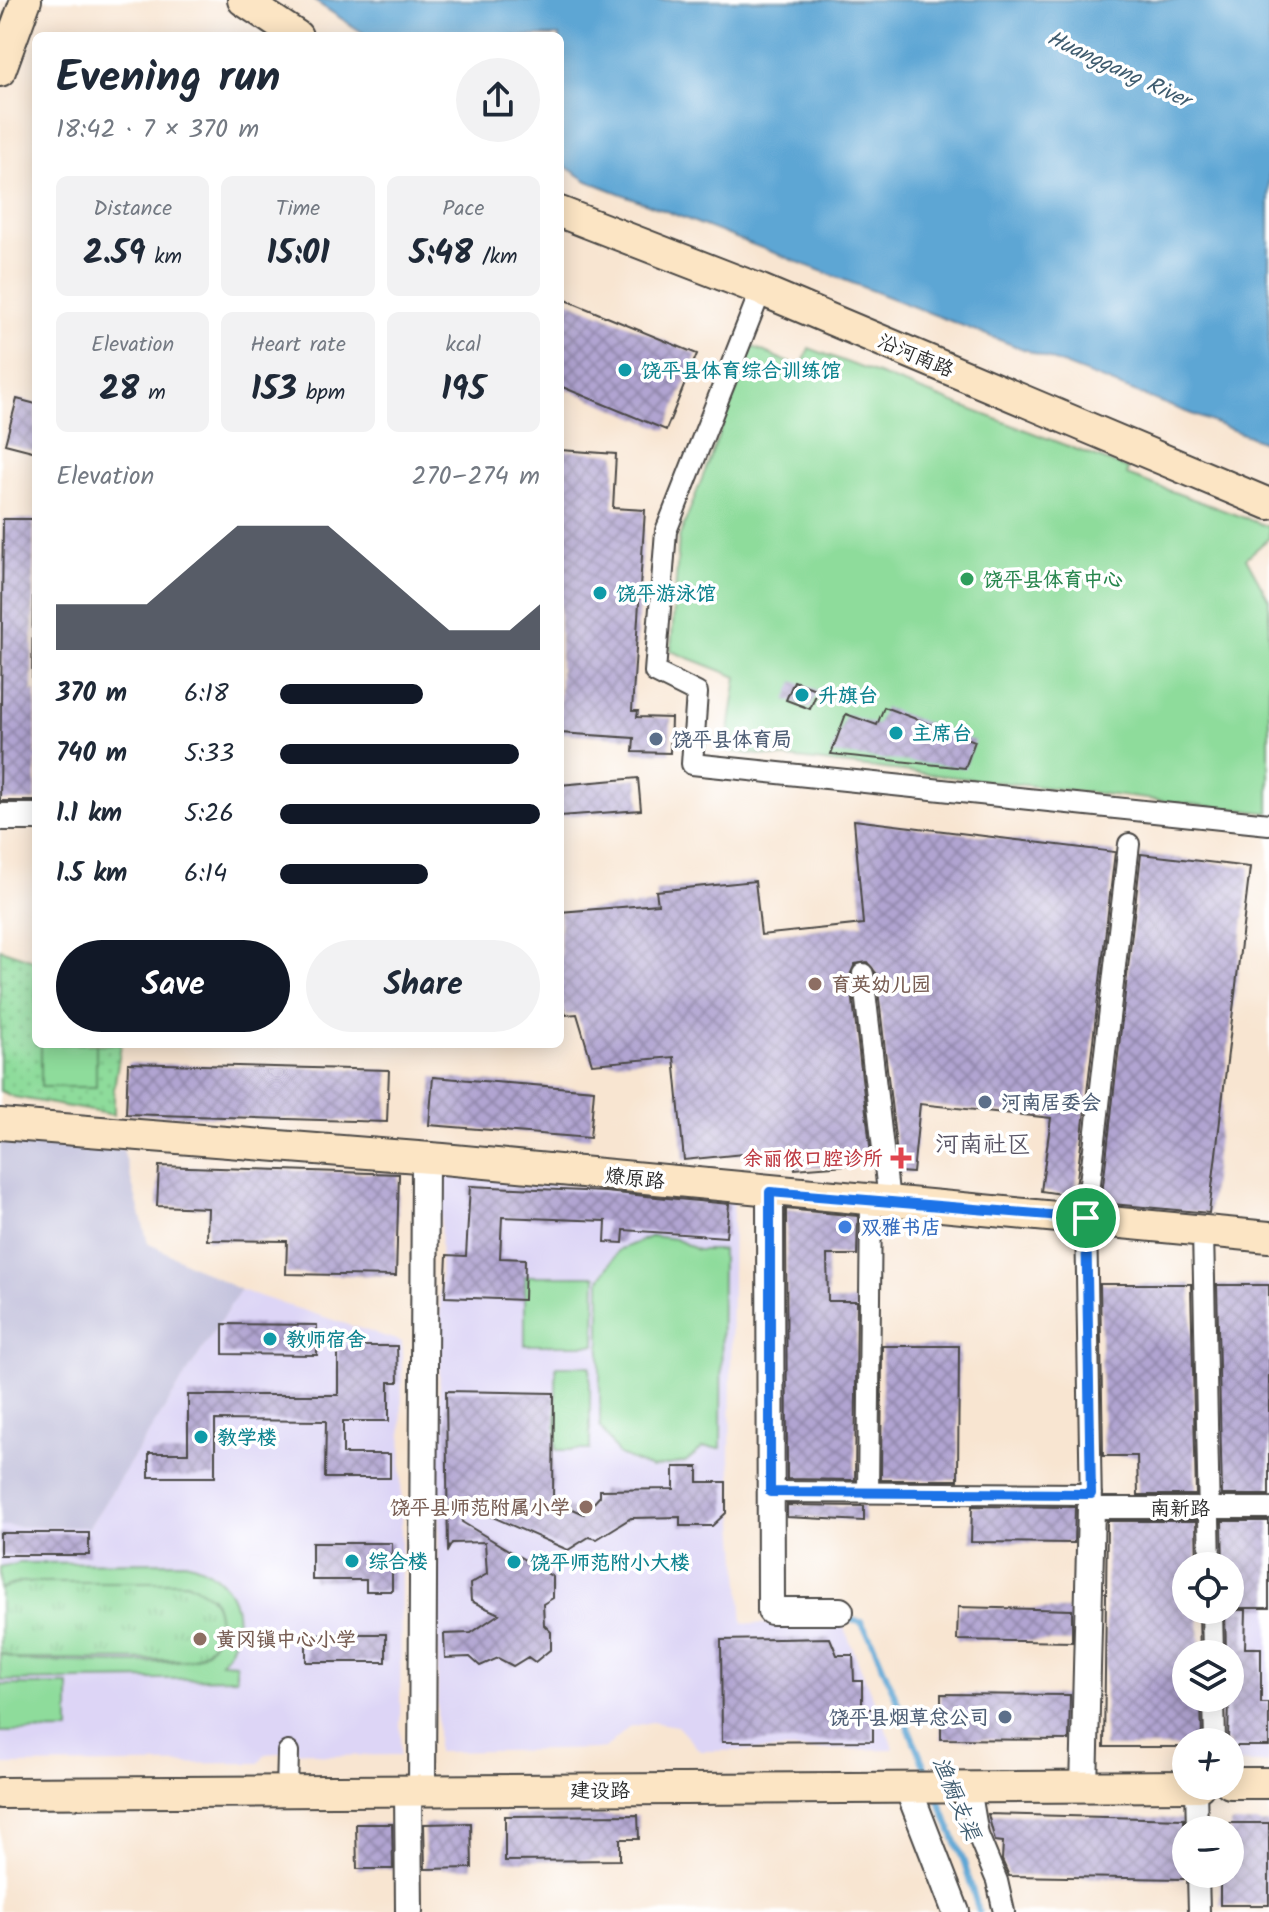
<!DOCTYPE html>
<html lang="en">
<head>
<meta charset="utf-8">
<style>
  :root { --surface:#fff; --page:#f2f2f3; --text:#1f2937; --muted:#747a83; --accent:#111827 }
  body { margin:0; font-family:Kalam,"LXGW WenKai TC",sans-serif; background:var(--page); color:var(--text); height:100vh; display:flex; flex-direction:column; font-size:30px; white-space:nowrap }
  * { box-sizing:border-box; margin:0 }
  p { font-size:26px; color:var(--muted) }
  .icon { flex:none; width:44px; height:44px; fill:none; stroke:currentColor; stroke-width:2; stroke-linecap:round; stroke-linejoin:round }
  .map { position:relative; flex:1; overflow:hidden }
  .details { position:absolute; left:32px; top:32px; width:532px; height:1016px; display:flex; flex-direction:column; background:var(--surface); border-radius:12px; box-shadow:0 4px 20px #0003 }
  .details>* { flex:none }
  .tools { position:absolute; left:1172px; top:1552px; display:grid; gap:16px }
  .tools a { display:grid; place-items:center; width:72px; height:72px; border-radius:50%; background:var(--surface); box-shadow:0 4px 20px #0003; font-size:40px }
  .pin { position:absolute; display:grid; place-items:center; width:68px; height:68px; color:#fff; margin:-34px; border:4px solid #fff; border-radius:50%; box-shadow:0 2px 8px #0007 }
  .round { display:grid; place-items:center; flex:none; width:84px; height:84px; border-radius:42px; background:var(--page) }
  .head { display:flex; align-items:center; justify-content:space-between; height:136px; padding:0 24px }
  h1 { font-size:44px; font-weight:800; line-height:60px }
  .figures { display:grid; grid-template-columns:repeat(3,1fr); gap:12px; height:136px; padding:8px 24px }
  .figures div { display:grid; align-content:center; border-radius:12px; background:var(--page); text-align:center }
  .figures b { font-size:34px; font-weight:800 }
  .figures small { font-size:22px; font-weight:400 }
  .figures p { font-size:22px }
  .chart { height:224px; padding:16px 24px }
  .chart p { display:flex; justify-content:space-between }
  .chart svg { width:100%; height:144px; margin-top:8px; fill:var(--accent); opacity:.7 }
  .primary-button { display:flex; gap:16px; margin-top:auto; padding:16px 24px }
  .primary-button a { flex:1; height:92px; border-radius:48px; background:var(--accent); color:#fff; font-size:32px; font-weight:800; line-height:92px; text-align:center }
  .primary-button a+a { background:var(--page); color:var(--text) }
  ul { padding:0 24px; list-style:none; font-size:26px }
  li { display:grid; grid-template-columns:128px 96px 1fr; align-items:center; height:60px }
  li i { height:20px; border-radius:10px; background:var(--accent) }
  .map>svg:first-child { display:block }
</style>
</head>
<body>
<div class="map">
<svg width="1269" height="1912" viewBox="0 0 1269 1912">
  <defs>
    <pattern id="grass-tufts" width="24" height="20" patternUnits="userSpaceOnUse" patternTransform="scale(2)"><rect width="24" height="20" fill="#8edc9b"/><path d="M3 7l-1-3M5 7V3M7 7l1-3M15 17l-1-3M17 17v-4M19 17l1-3" fill="none" stroke="#7bbd86"/></pattern>
    <pattern id="park-dots" width="8" height="8" patternUnits="userSpaceOnUse" patternTransform="scale(2)"><rect width="8" height="8" fill="#8edc9b"/><path d="M2 2h.1M6 6h.1" fill="none" stroke="#7bbd86" stroke-width="1.8" stroke-linecap="round"/></pattern>
    <pattern id="building-cross-hatch" width="8" height="8" patternUnits="userSpaceOnUse" patternTransform="scale(2)"><rect width="8" height="8" fill="#b1a4d1"/><path d="M0 0l8 8M0 8l8-8" fill="none" stroke="#9086aa"/></pattern>
  </defs>
  <rect width="100%" height="100%" fill="#fff"/>
  <filter id="ink" filterUnits="userSpaceOnUse"><feTurbulence type="fractalNoise" baseFrequency=".0125" numOctaves="2"/><feDisplacementMap in="SourceGraphic" scale="16" xChannelSelector="R" yChannelSelector="G"/><feConvolveMatrix kernelMatrix="1 2 1 2 8 2 1 2 1" color-interpolation-filters="sRGB"/></filter>
  <filter id="wash" filterUnits="userSpaceOnUse"><feTurbulence type="fractalNoise" baseFrequency=".006" numOctaves="4" result="noise"/><feDisplacementMap in="SourceGraphic" scale="32" xChannelSelector="R" yChannelSelector="G"/><feGaussianBlur stdDeviation="1.8" result="paint"/><feColorMatrix in="noise" values="0 0 0 0 0 0 0 0 0 0 0 0 0 0 0 0 0 1.4 0 .05"/><feComposite in="paint" operator="in"/></filter>
  <g filter="url(#wash)">
    <rect width="100%" height="100%" fill="#f8e5d1"/>
    <!-- built -->
    <path fill="#ddd5f6" d="M441,1174L733,1200L730,1459L743,1623L844,1627L894,1749L700,1751L677,1726L651,1722L629,1727L605,1749L437,1752Z
      M240,1290L402,1342L400,1755L324,1756L308,1751L266,1754L259,1763L0,1765V1526L89,1527Z
      M1218,1514H1269V1763H1230V1742H1220L1219,1698H1230V1654H1219V1610H1230V1566H1218Z"/>
    <!-- industrial -->
    <path fill="#c2c1dc" d="M0,1141L123,1149L148,1243L240,1290L89,1527L0,1526Z"/>
    <!-- grass -->
    <path fill="url(#grass-tufts)" stroke="#5c8463" stroke-width="2" d="M20,1582C55,1582 170,1574 195,1585C215,1593 224,1617 216,1637C210,1649 200,1656 188,1660L12,1659L0,1653V1589Z"/>
    <!-- park -->
    <path fill="url(#park-dots)" stroke="#5c8463" stroke-width="2" d="M0,949L36,961V1044H121L114,1088V1115L14,1097L0,1091Z"/>
    <!-- garden -->
    <path fill="#8edc9b" stroke="#5c8463" stroke-width="2" d="M753,347L801,368L809,348L1128,469L1127,475L1269,527V538L1246,558L1269,600V813L726,751L737,677L671,651L679,538Z
      M41,1044H96V1087H41Z
      M652,1236L676,1239L697,1250H722L721,1448H703L685,1462L651,1468L619,1455L600,1426V1279L619,1250Z
      M525,1276H596L595,1345H525Z
      M556,1366H590V1450H556Z
      M185,1562C234,1572 253,1623 221,1662L236,1663V1678L0,1681V1653L21,1661C53,1661 176,1667 197,1657C221,1645 223,1618 212,1597L187,1582H20L0,1589V1568L19,1563Z
      M0,1685H69V1731L0,1732Z"/>
    <!-- water -->
    <path fill="#5da6d4" stroke="#446880" stroke-width="2" d="M313,0H1269V444L588,181L560,163V36H368Z"/>
    <g fill="none" stroke-linecap="round" stroke-linejoin="round">
      <!-- stream -->
      <path stroke="#5da6d4" stroke-width="6" d="M850,1620L861,1622L872,1641L929,1777
        M938,1798L964,1862L979,1912"/>
    </g>
    <g id="blocks">
      <!-- building -->
      <path fill="url(#building-cross-hatch)" d="M566,300L697,354L666,430L560,386V315Z
        M17,399L36,404V452L5,444Z
        M560,450L616,454L613,508L645,510L632,711H638L637,717L671,718L670,753L633,752L634,738L560,733Z
        M3,519H34L32,691H36V801H0Z
        M794,681L818,690L810,709L786,700Z
        M884,707L975,741L965,768L831,754L846,714L877,725Z
        M638,778L641,810L560,816V785Z
        M854,820L1115,852L1075,1196L1041,1191L1051,1118L920,1104L913,1173L899,1172L876,973L867,962L855,964L850,975L872,1163L795,1169L793,1149L684,1160L674,1057L592,1064L577,1014L566,1015L560,999V912L658,904L656,891L755,881L761,935L863,924Z
        M1141,854L1250,867L1209,1213L1101,1203Z
        M128,1063L389,1070L387,1122L126,1114Z
        M433,1077L594,1090L590,1138L429,1125Z
        M159,1166L399,1174L396,1276L286,1274L287,1241L207,1240L208,1208L157,1206Z
        M470,1186L605,1192L729,1204L726,1237L624,1230L623,1243L605,1242L606,1221L502,1217L500,1258L525,1259L524,1300L445,1297L447,1255L466,1256Z
        M786,1209L858,1216L857,1255H827L828,1301H857L855,1480L787,1479Z
        M1100,1284H1191L1196,1495H1138L1137,1456H1103Z
        M1217,1285H1269V1495H1222Z
        M223,1324L317,1325V1355L223,1354Z
        M338,1346H397L398,1382H389V1421H343V1454H390V1478H325L326,1421L215,1420V1477H149V1453H188V1395H338Z
        M882,1346H959L958,1480H881Z
        M446,1391L554,1393L553,1500L584,1514L600,1496V1490L674,1489V1467H698V1482H726V1513L712,1526H680V1517L631,1518L597,1539L589,1537L568,1550L470,1507L462,1522L553,1577V1598L543,1604L544,1625L551,1632V1649L535,1662L528,1657L513,1666L498,1658L480,1666L470,1657L445,1658L444,1634L471,1633L499,1614L471,1601L470,1584L487,1574L485,1542L452,1543L448,1550Z
        M787,1505L864,1506V1521L787,1517Z
        M972,1506L1075,1507L1074,1543L971,1542Z
        M1107,1521H1196L1197,1566H1186V1613H1199L1200,1654H1186V1698H1201L1202,1742H1186V1747H1104Z
        M1222,1521H1269V1608H1230V1566H1223Z
        M0,1533H89V1555H0Z
        M312,1543H392V1591H366V1580H312Z
        M958,1607L1072,1610V1642L957,1640Z
        M1225,1610H1246L1245,1648H1261V1703H1269V1746H1230L1228,1742L1230,1654H1226Z
        M306,1634H386V1662H306Z
        M830,1638L837,1655H853L854,1681H862V1709H873V1741L722,1742L721,1640Z
        M941,1694L1070,1695L1069,1740L941,1739Z
        M988,1814L1184,1819V1879L1009,1876L1002,1860L1003,1842L995,1841Z
        M638,1815L639,1839H620V1860L505,1861V1816Z
        M471,1823L472,1868L425,1869L424,1824Z
        M1230,1823H1269V1905H1220V1875H1230Z
        M356,1824H392L393,1869H357Z"/>
    </g>
  </g>
  <g filter="url(#ink)">
    <use href="#blocks" fill-opacity="0" stroke="#4a4744" stroke-width="2"/>
    <g fill="none" stroke-linecap="round" stroke-linejoin="round">
      <!-- minor casing -->
      <g stroke="#4a4744" stroke-width="24">
        <path id="minor" d="M761,290L666,531L655,672L697,693L692,764L1269,824
          M1129,844L1086,1218L1091,1508H1269
          M863,974L889,1201
          M1203,1232L1210,1566
          M770,1492L1091,1494
          M868,1493L871,1201
          M1212,1610L1213,1654
          M1214,1698L1215,1742
          M1196,1787L1197,1830
          M970,1788L978,1835L997,1881L1004,1912
          M287,1793L288,1752
          M1198,1874L1199,1912"/>
      </g>
      <!-- tertiary casing -->
      <g stroke="#4a4744" stroke-width="30">
        <path id="tertiary" d="M0,817H36
          M770,1192L771,1611H840
          M908,1788L956,1912
          M1084,1788L1091,1508
          M422,1789L425,1158
          M408,1790L409,1912"/>
      </g>
      <!-- secondary casing -->
      <g stroke="#4a4744" stroke-width="34">
        <path id="secondary" d="M243,0L297,36
          M0,71L26,0
          M560,212L761,290L1269,504
          M0,1124L443,1159L1269,1237
          M1230,1783H1269
          M0,1793L1199,1786"/>
      </g>
      <!-- minor -->
      <use href="#minor" stroke="#fff" stroke-width="20"/>
      <!-- tertiary -->
      <use href="#tertiary" stroke="#fff" stroke-width="26"/>
      <!-- secondary -->
      <use href="#secondary" stroke="#fce5c4" stroke-width="30"/>
    </g>
  </g>
  <g fill="none" stroke-linecap="round" stroke-linejoin="round" filter="url(#ink)">
    <!-- route casing -->
    <g stroke="#fff" stroke-width="16">
      <path id="route" d="M770,1192L1086,1218L1091,1494L770,1492Z"/>
    </g>
    <!-- route -->
    <use href="#route" stroke="#1a73e8" stroke-width="10"/>
  </g>
  <!-- markers -->
  <g fill="#0f9aa8" stroke="#fff" stroke-width="3">
    <circle cx="625" cy="370" r="8"/>
    <circle cx="600" cy="593" r="8"/>
    <circle cx="802" cy="695" r="8"/>
    <circle cx="896" cy="733" r="8"/>
    <circle cx="270" cy="1339" r="8"/>
    <circle cx="201" cy="1437" r="8"/>
    <circle cx="352" cy="1561" r="8"/>
    <circle cx="514" cy="1562" r="8"/>
  </g>
  <circle fill="#2e9e5b" stroke="#fff" stroke-width="3" cx="967" cy="579" r="8"/>
  <g fill="#5c6f8a" stroke="#fff" stroke-width="3">
    <circle cx="656" cy="739" r="8"/>
    <circle cx="985" cy="1102" r="8"/>
    <circle cx="1005" cy="1717" r="8"/>
  </g>
  <g fill="#8d6e63" stroke="#fff" stroke-width="3">
    <circle cx="815" cy="984" r="8"/>
    <circle cx="586" cy="1507" r="8"/>
    <circle cx="200" cy="1639" r="8"/>
  </g>
  <path fill="#e0444e" stroke="#fff" stroke-width="3" d="M897 1146h8v8h8v8h-8v8h-8v-8h-8v-8h8z"/>
  <circle fill="#3f7fe0" stroke="#fff" stroke-width="3" cx="845" cy="1227" r="8"/>
  <g text-anchor="middle" stroke-width="7" stroke-linejoin="round" paint-order="stroke">
    <!-- street labels -->
    <g font-size="20" fill="#2b2b2b" stroke="#fff">
      <text transform="translate(916 355) rotate(23)" y="7">沿河南路</text>
      <text transform="translate(635 1178) rotate(6)" y="7">燎原路</text>
      <text x="1180" y="1515">南新路</text>
      <text x="600" y="1797">建设路</text>
    </g>
    <!-- culture labels -->
    <g font-size="20" font-weight="bold" fill="#0d838f" stroke="#fff" text-anchor="start">
      <text x="641" y="377">饶平县体育综合训练馆</text>
      <text x="616" y="600">饶平游泳馆</text>
      <text x="818" y="702">升旗台</text>
      <text x="912" y="740">主席台</text>
      <text x="286" y="1346">教师宿舍</text>
      <text x="217" y="1444">教学楼</text>
      <text x="368" y="1568">综合楼</text>
      <text x="530" y="1569">饶平师范附小大楼</text>
    </g>
    <!-- leisure labels -->
    <g font-size="20" font-weight="bold" fill="#27864d" stroke="#fff" text-anchor="start">
      <text x="983" y="586">饶平县体育中心</text>
    </g>
    <!-- service labels -->
    <g font-size="20" font-weight="bold" fill="#4e5e75" stroke="#fff" text-anchor="start">
      <text x="672" y="746">饶平县体育局</text>
      <text x="1001" y="1109">河南居委会</text>
      <text x="989" y="1724" text-anchor="end">饶平县烟草总公司</text>
    </g>
    <!-- education labels -->
    <g font-size="20" font-weight="bold" fill="#785e54" stroke="#fff" text-anchor="start">
      <text x="831" y="991">育英幼儿园</text>
      <text x="570" y="1514" text-anchor="end">饶平县师范附属小学</text>
      <text x="216" y="1646">黄冈镇中心小学</text>
    </g>
    <!-- health labels -->
    <g font-size="20" font-weight="bold" fill="#be3a42" stroke="#fff" text-anchor="end">
      <text x="883" y="1165">余丽侬口腔诊所</text>
    </g>
    <!-- shop labels -->
    <g font-size="20" font-weight="bold" fill="#366cbe" stroke="#fff" text-anchor="start">
      <text x="861" y="1234">双雅书店</text>
    </g>
    <!-- water labels -->
    <g font-size="22" font-style="italic" fill="#3f5c6f" stroke="#fff">
      <text transform="translate(1119 68) rotate(25)" y="8">Huanggang River</text>
      <text transform="translate(957 1798) rotate(67)" y="8">渔橱支渠</text>
    </g>
    <!-- quarter labels -->
    <g font-size="24" fill="#5a5565" stroke="#fff">
      <text x="983" y="1152">河南社区</text>
    </g>
  </g>
</svg>
<div class="tools">
<a><svg class="icon" aria-label="locate" viewBox="0 0 24 24"><circle cx="12" cy="12" r="6"/><path d="M12 2v4M12 18v4M2 12h4M18 12h4"/></svg></a>
<a><svg class="icon" aria-label="layers" viewBox="0 0 24 24"><path d="M12 4l9 5-9 5-9-5zM3 14l9 5 9-5"/></svg></a>
<a>+</a>
<a>−</a>
</div>
<div class="pin" style="left:1086px;top:1218px;background:#1e9e55"><svg class="icon" aria-label="arrive" viewBox="0 0 24 24"><path d="M6 21V4h12l-3 4 3 4H6"/></svg></div>
<section class="details">
<div class="head"><div><h1>Evening run</h1><p>18:42 · 7 × 370 m</p></div><a class="round"><svg class="icon" aria-label="share" viewBox="0 0 24 24"><path d="M12 15V3M7 8l5-5 5 5M5 13v7h14v-7"/></svg></a></div>
<div class="figures">
<div><p>Distance</p><b>2.59<small> km</small></b></div>
<div><p>Time</p><b>15:01</b></div>
<div><p>Pace</p><b>5:48<small> /km</small></b></div>
</div>
<div class="figures">
<div><p>Elevation</p><b>28<small> m</small></b></div>
<div><p>Heart rate</p><b>153<small> bpm</small></b></div>
<div><p>kcal</p><b>195</b></div>
</div>
<div class="chart"><p><span>Elevation</span>270–274 m</p>
<svg viewBox="0 0 160 44" preserveAspectRatio="none"><path d="M0 44V30L10 30L20 30L30 30L40 22L50 14L60 6L70 6L80 6L90 6L100 14L110 22L120 30L130 38L140 38L150 38L160 30V44z"/></svg>
</div>
<ul>
<li><b>370 m</b>6:18<i style="width:55%"></i></li>
<li><b>740 m</b>5:33<i style="width:92%"></i></li>
<li><b>1.1 km</b>5:26<i style="width:100%"></i></li>
<li><b>1.5 km</b>6:14<i style="width:57%"></i></li>
</ul>
<div class="primary-button"><a>Save</a><a>Share</a></div>
</section>
</div>
</body>
</html>
